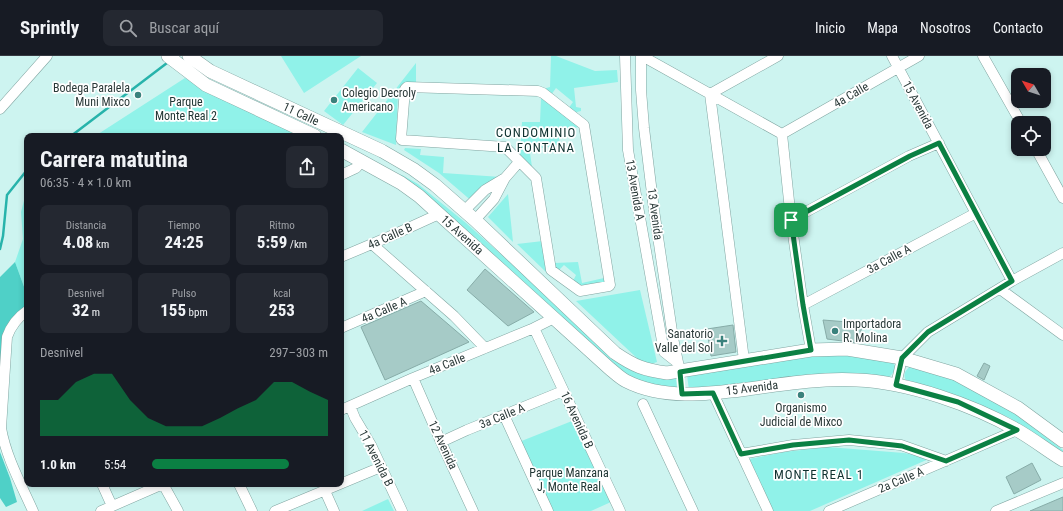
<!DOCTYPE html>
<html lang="es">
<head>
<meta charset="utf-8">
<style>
  :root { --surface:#171b24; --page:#242831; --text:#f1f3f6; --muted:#9ea1a6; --line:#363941; --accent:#0b8043 }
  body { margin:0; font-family:"Roboto Condensed",sans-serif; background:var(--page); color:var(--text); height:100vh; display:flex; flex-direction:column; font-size:15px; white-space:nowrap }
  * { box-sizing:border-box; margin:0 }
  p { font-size:13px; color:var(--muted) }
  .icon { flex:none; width:22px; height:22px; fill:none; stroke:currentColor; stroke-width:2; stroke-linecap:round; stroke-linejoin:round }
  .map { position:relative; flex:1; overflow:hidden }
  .panel { position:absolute; left:24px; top:77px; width:320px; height:354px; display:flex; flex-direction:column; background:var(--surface); border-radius:8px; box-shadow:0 2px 6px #0003 }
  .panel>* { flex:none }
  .needle { width:26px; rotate:309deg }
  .tools { position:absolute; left:1011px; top:12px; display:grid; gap:8px }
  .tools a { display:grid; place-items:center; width:40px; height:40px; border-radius:8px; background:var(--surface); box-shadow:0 2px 6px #0003; font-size:20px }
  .pin { position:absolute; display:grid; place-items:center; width:34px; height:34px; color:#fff; margin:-17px; border-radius:8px; box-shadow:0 2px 6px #0006 }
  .round { display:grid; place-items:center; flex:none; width:42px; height:42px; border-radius:8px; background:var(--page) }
  .summary { display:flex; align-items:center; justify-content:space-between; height:68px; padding:0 16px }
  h1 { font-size:22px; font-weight:700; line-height:30px }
  .figures { display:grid; grid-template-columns:repeat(3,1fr); gap:6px; height:68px; padding:4px 16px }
  .figures div { display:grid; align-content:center; border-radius:8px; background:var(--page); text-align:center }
  .figures b { font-size:17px; font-weight:700 }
  .figures small { font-size:11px; font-weight:400 }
  .figures p { font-size:11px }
  .chart { height:112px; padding:8px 16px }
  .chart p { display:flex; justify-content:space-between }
  .chart svg { width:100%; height:72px; margin-top:4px; fill:var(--accent); opacity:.7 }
  ul { padding:0 16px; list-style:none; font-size:13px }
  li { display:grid; grid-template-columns:64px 48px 1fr; align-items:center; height:30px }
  li i { height:10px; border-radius:5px; background:var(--accent) }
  header { display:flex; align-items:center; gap:24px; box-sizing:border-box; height:56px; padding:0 20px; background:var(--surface); border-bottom:1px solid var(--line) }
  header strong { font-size:19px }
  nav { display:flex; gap:22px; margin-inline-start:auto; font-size:14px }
  .search { width:280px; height:36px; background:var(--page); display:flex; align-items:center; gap:10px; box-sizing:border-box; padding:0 14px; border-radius:8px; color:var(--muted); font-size:15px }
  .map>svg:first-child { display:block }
</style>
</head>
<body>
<header>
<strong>Sprintly</strong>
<div class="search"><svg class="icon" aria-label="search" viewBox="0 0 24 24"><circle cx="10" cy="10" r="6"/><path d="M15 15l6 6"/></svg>Buscar aquí</div>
<nav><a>Inicio</a><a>Mapa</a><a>Nosotros</a><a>Contacto</a></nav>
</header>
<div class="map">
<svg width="1063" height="455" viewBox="0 0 1063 455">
  <rect width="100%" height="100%" fill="#cdf4f0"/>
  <!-- green -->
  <path fill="#90f2e9" d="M281,0H361L304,37Z
    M551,0H556L595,15L617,14L618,26L574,32L576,51L581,52V55L573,57L568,53L573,46L556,32L551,39L543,33L550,31Z
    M416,7V28L405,29L398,35L396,89L362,76Z
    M358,12L377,27L343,69L324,55Z
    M185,22L203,32L311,80H95Z
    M541,42L579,71L558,74L560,88L538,93V96L530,97L532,111L520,100L522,66H540Z
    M405,92L421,93L420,99L444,101L443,117L501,121L474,147L439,117L404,94Z
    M383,115L402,119L418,128L466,167L629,313C644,320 658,323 676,322L677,332L663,333L630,322Z
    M27,133V239L15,206L23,183L21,156Z
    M508,138L513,186L488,161Z
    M543,185L546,216L517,188Z
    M578,206L582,227L604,222V227L580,231L573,225L576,219L564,209L559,214L554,211V207Z
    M640,234L657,306C650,309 646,308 640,305L576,245Z
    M813,300H848L892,304C898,312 894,319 885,323L689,334L687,319L744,309Z
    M912,309L957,324L1013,356L1063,394V396L1010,362L956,339L907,326C902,319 905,314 912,309Z
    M572,365L611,446L591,455H552L519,386Z
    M828,391L904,397L931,402L810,455H773L749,403L784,396Z
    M388,443L394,455H362Z"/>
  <!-- forest -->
  <path fill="#4fd0c7" d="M15,206L27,239V254L16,263L0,326V221Z
    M0,396L10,422L17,446L6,451L0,442Z"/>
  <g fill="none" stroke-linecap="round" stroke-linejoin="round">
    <!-- stream -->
    <path stroke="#27b3ab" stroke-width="2.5" d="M71,80L167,7
      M0,193L3,180L7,139L27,114"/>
  </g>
  <!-- building -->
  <path fill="#a6cbc7" stroke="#87aca8" d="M485,213L534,256L508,270L467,234Z
    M421,245L469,286L385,324L361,271Z
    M823,264L848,266L862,270L858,287L827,283Z
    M733,269L736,296L711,300L707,273Z
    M984,307L990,310L984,324L977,320Z
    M1032,407L1041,424L1014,438L1006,421Z
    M1063,441V455H1030Z"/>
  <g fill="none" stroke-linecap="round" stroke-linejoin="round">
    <!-- minor casing -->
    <g stroke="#81a5a1" stroke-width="11">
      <path id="minor" d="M625,0L628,94L664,296L678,307
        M641,0V34L644,72L654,154L673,282L680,316
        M642,0L782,78
        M892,0L1012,225
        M983,0L1021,67
        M407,31L538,35L543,37L584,69L610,229L609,230L580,235L551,214L536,122L505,91L402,84L401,83L405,33Z
        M0,53L47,0
        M782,78L791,164L803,249L811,294
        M782,78L919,0
        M1036,93L1063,142
        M341,119L356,112L362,105
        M464,155L485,134L505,122
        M475,164L494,143L505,122L519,106
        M791,164L909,100L939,87
        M372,188L454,260L485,292
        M341,201L393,179L439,158
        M1000,233L1063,279
        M803,249L976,157
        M27,255C18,261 11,270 7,281L1,372C6,401 21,428 33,455
        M341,272L426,235
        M534,272L620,455
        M744,304L710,38L778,0
        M413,322L441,386L473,455
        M896,329L902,302L928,276L1012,225L1063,197
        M713,337L768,455
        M643,348L693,455
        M350,350L355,362L371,389L402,455
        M341,354L413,322L534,272L554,262
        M504,359L548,455
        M441,386L467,374L563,335
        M741,398L793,389L849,384L901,389L946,405
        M102,428L112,450
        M163,428L178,455
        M239,428L252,455
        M325,435L334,455
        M101,455L163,428
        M275,455L381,411
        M829,455L1017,374
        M996,455L1063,427"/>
    </g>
    <!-- major casing -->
    <g stroke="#81a5a1" stroke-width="14">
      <path id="major" d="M168,0L206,29L315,80
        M189,0L210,15L382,95L413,113L435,129L475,164L615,297C634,310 644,314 667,317L811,294L847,293L902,302L956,318L1018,352L1063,385
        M341,94L401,127L419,140L609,312C614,316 620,322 626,325C663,344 708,338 748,333C784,328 820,322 857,324C908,326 973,349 1017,374C1033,383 1048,395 1063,404"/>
    </g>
    <!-- minor -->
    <use href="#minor" stroke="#fff" stroke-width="10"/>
    <!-- major -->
    <use href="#major" stroke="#fff" stroke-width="13"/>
  </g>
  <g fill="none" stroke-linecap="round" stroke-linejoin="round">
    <!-- route casing -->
    <g stroke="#fff" stroke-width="8">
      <path id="route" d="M939,87L1012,225L928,276L902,302L896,329L958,346L1017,374L946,405L902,390L849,384L793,389L741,398L713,337L682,338L680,316L811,294L803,249L791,164L910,100Z"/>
    </g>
    <!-- route -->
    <use href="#route" stroke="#0b8043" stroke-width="5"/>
  </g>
  <!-- markers -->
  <g fill="#3a817c" stroke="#fff" stroke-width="1.5">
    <circle cx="138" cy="39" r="4"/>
    <circle cx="334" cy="44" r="4"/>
    <circle cx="835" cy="275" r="4"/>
    <path d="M720 279h4v4h4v4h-4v4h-4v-4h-4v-4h4z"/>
    <circle cx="801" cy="339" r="4"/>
  </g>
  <g text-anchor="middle" stroke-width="3.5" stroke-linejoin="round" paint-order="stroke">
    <!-- poi labels -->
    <g font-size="12" fill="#2a3938" stroke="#fff" text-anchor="end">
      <text x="130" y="36">Bodega Paralela<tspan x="130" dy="14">Muni Mixco</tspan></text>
      <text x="342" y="41" text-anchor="start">Colegio Decroly<tspan x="342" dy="14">Americano</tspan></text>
      <text x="843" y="272" text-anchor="start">Importadora<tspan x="843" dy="14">R. Molina</tspan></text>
      <text x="713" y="282">Sanatorio<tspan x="713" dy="14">Valle del Sol</tspan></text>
      <text x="801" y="356" text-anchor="middle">Organismo<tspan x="801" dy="14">Judicial de Mixco</tspan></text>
    </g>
    <!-- street labels -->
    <g font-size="12" fill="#2a3938" stroke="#fff">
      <text transform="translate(851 39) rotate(-30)" y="4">4a Calle</text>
      <text transform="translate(918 49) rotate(62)" y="4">15 Avenida</text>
      <text transform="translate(301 58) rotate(25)" y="4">11 Calle</text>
      <text transform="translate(635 134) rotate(80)" y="4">13 Avenida A</text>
      <text transform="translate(655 158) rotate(82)" y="4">13 Avenida</text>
      <text transform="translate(462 179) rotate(42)" y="4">15 Avenida</text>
      <text transform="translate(390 180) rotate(-24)" y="4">4a Calle B</text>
      <text transform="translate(889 203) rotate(-28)" y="4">3a Calle A</text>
      <text transform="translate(384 254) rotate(-23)" y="4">4a Calle A</text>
      <text transform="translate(447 308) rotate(-22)" y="4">4a Calle</text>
      <text transform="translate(752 332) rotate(-7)" y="4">15 Avenida</text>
      <text transform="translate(502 360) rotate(-22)" y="4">3a Calle A</text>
      <text transform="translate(577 364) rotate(65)" y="4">16 Avenida B</text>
      <text transform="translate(443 389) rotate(65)" y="4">12 Avenida</text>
      <text transform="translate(376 402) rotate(63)" y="4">11 Avenida B</text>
      <text transform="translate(901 424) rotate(-23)" y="4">2a Calle A</text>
    </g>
    <!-- park labels -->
    <g font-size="12" fill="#203634" stroke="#fff">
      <text x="186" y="50">Parque<tspan x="186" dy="14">Monte Real 2</tspan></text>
      <text x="569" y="421">Parque Manzana<tspan x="569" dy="14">J, Monte Real</tspan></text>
    </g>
    <!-- neighbourhood labels -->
    <g font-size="13" letter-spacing="1" fill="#0e312f" stroke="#fff">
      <text x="536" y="81">CONDOMINIO<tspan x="536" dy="15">LA FONTANA</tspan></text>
      <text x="819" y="423">MONTE REAL 1</text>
    </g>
  </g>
</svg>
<div class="tools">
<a><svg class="needle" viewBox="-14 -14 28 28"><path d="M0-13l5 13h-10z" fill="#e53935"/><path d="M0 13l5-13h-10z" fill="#9ea1a6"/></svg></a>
<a><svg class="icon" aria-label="locate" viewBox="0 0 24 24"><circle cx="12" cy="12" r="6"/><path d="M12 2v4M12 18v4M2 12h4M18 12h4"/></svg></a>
</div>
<div class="pin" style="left:791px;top:164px;background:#1e9e55"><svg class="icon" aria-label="arrive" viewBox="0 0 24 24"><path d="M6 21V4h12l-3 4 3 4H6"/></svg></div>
<section class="panel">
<div class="summary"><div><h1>Carrera matutina</h1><p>06:35 · 4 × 1.0 km</p></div><a class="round"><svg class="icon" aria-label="share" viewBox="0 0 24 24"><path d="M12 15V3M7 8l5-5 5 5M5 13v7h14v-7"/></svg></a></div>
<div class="figures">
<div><p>Distancia</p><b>4.08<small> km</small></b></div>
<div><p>Tiempo</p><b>24:25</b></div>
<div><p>Ritmo</p><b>5:59<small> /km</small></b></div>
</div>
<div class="figures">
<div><p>Desnivel</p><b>32<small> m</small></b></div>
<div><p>Pulso</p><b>155<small> bpm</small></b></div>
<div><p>kcal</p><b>253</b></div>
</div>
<div class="chart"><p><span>Desnivel</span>297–303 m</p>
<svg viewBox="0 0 160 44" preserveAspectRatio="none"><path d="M0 44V22L10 22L20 11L30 6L40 6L50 22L60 33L70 38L80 38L90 38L100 33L110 27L120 22L130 11L140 11L150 17L160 22V44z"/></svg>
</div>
<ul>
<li><b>1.0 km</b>5:54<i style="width:78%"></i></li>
</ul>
</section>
</div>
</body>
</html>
